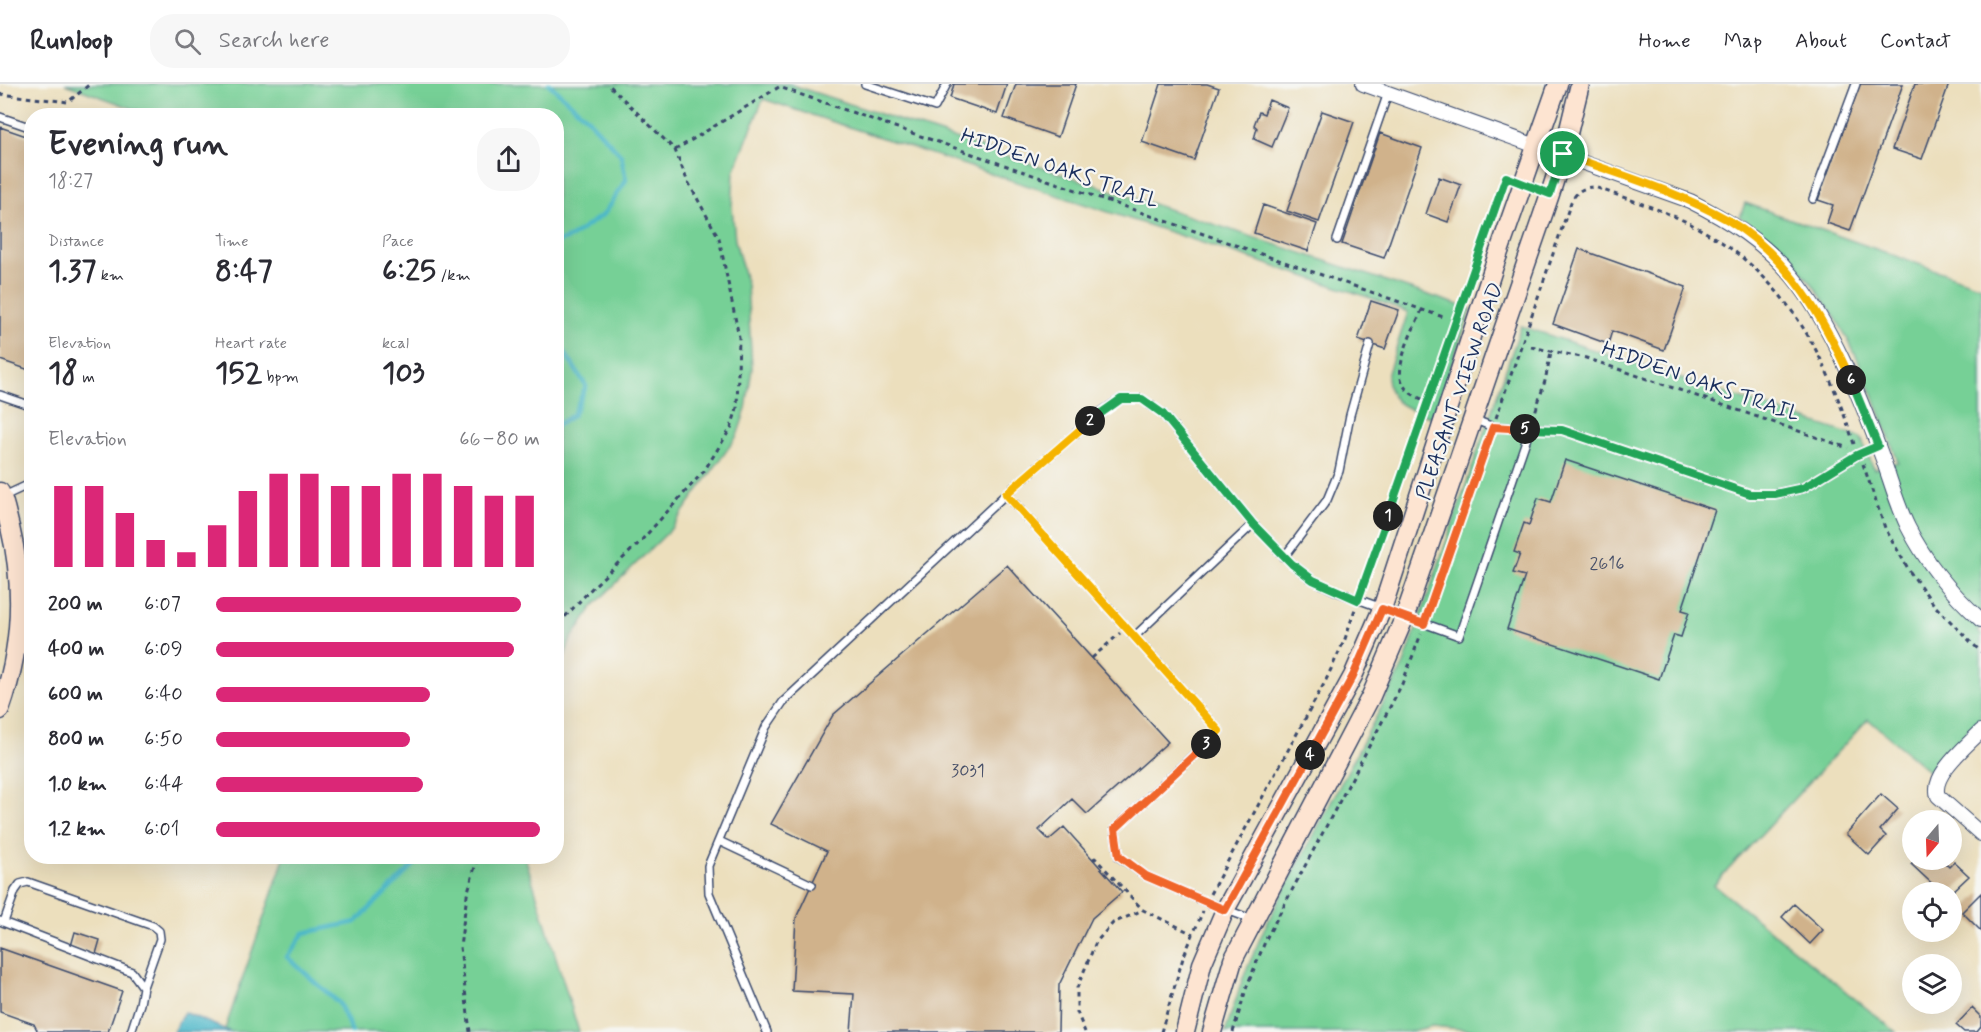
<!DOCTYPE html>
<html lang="en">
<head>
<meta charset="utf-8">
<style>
  :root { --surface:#fff; --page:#f7f7f7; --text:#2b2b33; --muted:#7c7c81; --line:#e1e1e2; --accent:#db2777 }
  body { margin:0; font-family:Mynerve,sans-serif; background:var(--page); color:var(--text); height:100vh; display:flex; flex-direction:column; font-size:22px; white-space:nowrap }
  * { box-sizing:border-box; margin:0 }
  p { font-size:20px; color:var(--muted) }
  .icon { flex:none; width:33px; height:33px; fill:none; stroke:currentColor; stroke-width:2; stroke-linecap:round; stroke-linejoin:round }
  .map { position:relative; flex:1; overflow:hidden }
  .side { position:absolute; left:24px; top:24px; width:540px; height:756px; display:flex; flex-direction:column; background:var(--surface); border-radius:24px; box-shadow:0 6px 24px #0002 }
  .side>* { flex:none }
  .needle { width:39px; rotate:199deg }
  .tools { position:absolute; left:1902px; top:726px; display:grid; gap:12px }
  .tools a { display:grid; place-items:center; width:60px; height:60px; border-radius:50%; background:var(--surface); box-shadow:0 6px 24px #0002; font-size:30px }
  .pin { position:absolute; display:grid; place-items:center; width:51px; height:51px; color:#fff; margin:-26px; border:3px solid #fff; border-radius:50%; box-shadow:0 2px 6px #0007 }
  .km { position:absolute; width:30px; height:30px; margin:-15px; border-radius:50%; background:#222; color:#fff; font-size:16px; line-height:30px; text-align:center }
  .round { display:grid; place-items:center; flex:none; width:63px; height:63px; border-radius:24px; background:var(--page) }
  .headline { display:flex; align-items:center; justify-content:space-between; height:102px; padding:0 24px }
  h1 { font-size:33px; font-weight:800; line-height:45px }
  .metrics { display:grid; grid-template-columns:repeat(3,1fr); gap:9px; height:102px; padding:6px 24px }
  .metrics div { display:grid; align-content:center }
  .metrics b { font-size:30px; font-weight:800 }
  .metrics small { font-size:16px; font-weight:400 }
  .metrics p { font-size:16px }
  .chart { height:168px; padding:12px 24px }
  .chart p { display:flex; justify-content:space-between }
  .chart svg { width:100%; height:108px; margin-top:6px; stroke:var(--accent); stroke-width:6 }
  ul { padding:0 24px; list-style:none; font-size:20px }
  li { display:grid; grid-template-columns:96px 72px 1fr; align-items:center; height:45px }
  li i { height:15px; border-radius:8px; background:var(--accent) }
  header { display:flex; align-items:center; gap:36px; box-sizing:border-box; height:84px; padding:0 30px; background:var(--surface); border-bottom:2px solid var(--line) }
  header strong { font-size:28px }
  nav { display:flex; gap:33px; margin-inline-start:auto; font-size:21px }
  .search { width:420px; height:54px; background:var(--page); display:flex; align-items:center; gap:15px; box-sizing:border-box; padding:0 21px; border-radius:24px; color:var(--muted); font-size:22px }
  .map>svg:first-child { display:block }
</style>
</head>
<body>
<header>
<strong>Runloop</strong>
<div class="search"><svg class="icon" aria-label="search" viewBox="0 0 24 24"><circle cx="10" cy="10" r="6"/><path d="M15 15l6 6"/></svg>Search here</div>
<nav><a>Home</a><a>Map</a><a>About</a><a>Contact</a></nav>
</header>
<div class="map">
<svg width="1981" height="948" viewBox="0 0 1981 948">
  <rect width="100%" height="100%" fill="#f6f6f2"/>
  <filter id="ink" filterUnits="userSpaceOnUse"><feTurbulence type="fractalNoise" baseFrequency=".0167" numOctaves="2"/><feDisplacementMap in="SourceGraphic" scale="12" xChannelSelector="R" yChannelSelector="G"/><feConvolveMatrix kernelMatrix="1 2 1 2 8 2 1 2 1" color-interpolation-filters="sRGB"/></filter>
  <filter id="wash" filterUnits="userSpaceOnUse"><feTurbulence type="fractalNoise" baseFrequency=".008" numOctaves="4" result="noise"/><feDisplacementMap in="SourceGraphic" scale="24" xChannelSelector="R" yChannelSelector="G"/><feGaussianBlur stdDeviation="1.35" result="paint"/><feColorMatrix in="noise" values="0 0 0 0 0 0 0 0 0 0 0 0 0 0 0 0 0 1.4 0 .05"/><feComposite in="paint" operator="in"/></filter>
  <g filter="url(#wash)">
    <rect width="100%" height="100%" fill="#ecdfbd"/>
    <!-- green -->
    <path fill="#76d096" stroke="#48807a" stroke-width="1.5" d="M65,0H789L1471,225L1433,334C1409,324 1388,322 1387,292L1408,228L1368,213L763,15L734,88L732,123L735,156L747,201L752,284L746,325L737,352L670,446L593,522L571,555L557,594L556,32L151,31Z
      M1745,119L1981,202V543L1977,547L1981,551V641L1933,691L1868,635L1714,801L1896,948H1489L1432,942L1409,948H1225L1243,894L1264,845L1404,580L1521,242L1861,354L1874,385L1898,378C1861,276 1833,197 1740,133Z
      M285,772L525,773L579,948H224Z"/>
    <!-- water -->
    <path fill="#4cb7c9" stroke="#347394" stroke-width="1.5" d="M184,928L231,948H173Z"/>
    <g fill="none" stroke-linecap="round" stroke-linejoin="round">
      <!-- stream -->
      <path stroke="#4cb7c9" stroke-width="4.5" d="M549,0L586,33L621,71L626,96L604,130L571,153L556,159
        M556,255L586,302L573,331L556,342
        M352,948L339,919L287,873L304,849L356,838L423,772"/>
    </g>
    <g id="blocks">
      <!-- building -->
      <path fill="#d0b28b" d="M954,0H1007L997,30L950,14Z
        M1016,0H1076L1058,53L1004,34Z
        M1161,0H1207L1219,4L1194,76L1142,58Z
        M1860,0H1903L1850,147L1827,139L1833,121L1818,116Z
        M1915,0H1949L1922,75L1892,65Z
        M1269,16L1288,24L1272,63L1254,55L1257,44L1254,41L1259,28L1264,30Z
        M1322,27L1354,38L1319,138L1287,127Z
        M0,43L32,54V287L0,276Z
        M1380,49L1422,64L1384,174L1342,160Z
        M1439,93L1461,101L1448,138L1426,130Z
        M1263,121L1317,140L1308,167L1254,149Z
        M1579,165L1686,203L1664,266L1612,247L1608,260L1553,240Z
        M1371,217L1399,226L1385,265L1358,256Z
        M1565,376L1715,426L1682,526L1689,528L1681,553L1674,551L1659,595L1507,545L1525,492L1513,489L1520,470L1514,468L1524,439L1529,441L1538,414L1551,418Z
        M1007,481L1168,658L1087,730L1072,715L1039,746L1049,756L1064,743L1122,808L1092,834L1059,901L1058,948H851L854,910L792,907L796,834L827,767L771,740L833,631Z
        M1881,710L1898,725L1880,746L1886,752L1869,771L1846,750Z
        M1915,776H1942L1949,783L1954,778L1969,792L1952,808H1941L1911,780Z
        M1981,809V847L1962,828Z
        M1794,820L1823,846L1810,860L1782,833Z
        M75,848L100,856L96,870L71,862Z
        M0,864L122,907L108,948H38L34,940L0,928Z
        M1972,924L1981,933V943L1977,948H1964L1956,941Z"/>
    </g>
  </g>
  <g filter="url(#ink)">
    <use href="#blocks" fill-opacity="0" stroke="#3a496c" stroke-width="1.5"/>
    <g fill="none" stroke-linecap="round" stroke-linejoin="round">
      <!-- lane casing -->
      <g stroke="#3a496c" stroke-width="10">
        <path id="lane" d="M865,0L935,23L947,0
          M0,33L32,44
          M1813,115L1856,0
          M1337,156L1388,9
          M0,311L32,322
          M1473,335L1493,343L1562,346L1750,410H1775L1803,404L1857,371L1878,362
          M1006,410L1098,330L1121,315H1142L1163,330L1253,440L1292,480L1313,496L1338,508L1459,552L1530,345
          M2,413L32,399
          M1284,473L1327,416L1339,387L1350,331L1370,260
          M1135,552L1253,440
          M719,757L812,801
          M0,837L132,888L143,903L140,920L131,948
          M4,838L15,807L20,800L28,798L153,842L159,847L160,855L143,903
          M767,948L709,809L708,782L766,643L783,618L1006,410L1219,647L1115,745L1119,773L1146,792L1206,818L1251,835"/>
      </g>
      <!-- street casing -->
      <g stroke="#3a496c" stroke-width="16">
        <path id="street" d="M1363,0L1690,117C1728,136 1764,158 1792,192C1831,239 1860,313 1881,370C1890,394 1897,421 1908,443C1926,479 1951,509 1981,536
          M1981,647C1968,661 1930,691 1938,712L1981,750"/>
      </g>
      <!-- secondary casing -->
      <g stroke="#3a496c" stroke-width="21">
        <path id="secondary" d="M0,408C5,419 7,432 10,443C25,505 21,567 0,626
          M1185,948L1202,880L1225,826L1353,592L1382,525L1494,182L1558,0
          M1212,948L1233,876L1371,612L1405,532L1550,110L1563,70L1580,0"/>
      </g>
      <!-- path -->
      <path stroke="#3a496c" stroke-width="3" stroke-dasharray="4.5 4.5" stroke-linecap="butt" d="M0,10L68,18L90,0
        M675,66L779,3L1446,234
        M1422,226C1414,244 1392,284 1404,302C1409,310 1419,314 1427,317
        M1531,263L1586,274L1848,364
        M1496,334L1571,118C1577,107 1583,103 1595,103C1629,116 1666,126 1698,144C1785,191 1825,269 1854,360
        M1533,335L1545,297L1551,268
        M1863,380L1885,444L1910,488L1935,522L1981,568
        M1361,507L1490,136L1506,93L1508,94
        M1428,529L1490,351
        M556,548L560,538L593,503L639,459L704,387L731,344L737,324L739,253L719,154L687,96L675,66L608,0
        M1092,574L1120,549
        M1093,775L1095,774L1143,826L1193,850
        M1210,810L1325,598L1345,555L1355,525
        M470,948L460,863L467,811L478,772
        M1085,948L1077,928V904L1096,858L1113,839L1143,826
        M1161,948L1183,874L1203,827
        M1233,948L1247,902L1267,853L1390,623L1402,600L1421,550"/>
      <!-- lane -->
      <use href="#lane" stroke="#fff" stroke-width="7"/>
      <!-- street -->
      <use href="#street" stroke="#fff" stroke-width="14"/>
      <!-- secondary -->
      <use href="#secondary" stroke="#fde4d1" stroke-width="18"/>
    </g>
  </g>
  <g fill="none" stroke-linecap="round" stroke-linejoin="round" filter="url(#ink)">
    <!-- split-1 casing -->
    <g stroke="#fff" stroke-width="12">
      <path id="split-1" d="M1388,432L1506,93L1550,110L1563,70"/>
    </g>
    <!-- split-2 casing -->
    <g stroke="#fff" stroke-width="12">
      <path id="split-2" d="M1090,337L1121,315H1142L1163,330L1253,440L1292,480L1313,496L1358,516L1388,432"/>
    </g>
    <!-- split-3 casing -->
    <g stroke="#fff" stroke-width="12">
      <path id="split-3" d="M1090,337L1006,410L1219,647L1206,660"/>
    </g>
    <!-- split-4 casing -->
    <g stroke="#fff" stroke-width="12">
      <path id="split-4" d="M1206,660L1115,745L1119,772L1146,792L1225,826L1310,671"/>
    </g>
    <!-- split-5 casing -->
    <g stroke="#fff" stroke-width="12">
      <path id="split-5" d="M1310,671L1353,592L1382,525L1424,540L1493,343L1525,345"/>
    </g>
    <!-- split-6 casing -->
    <g stroke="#fff" stroke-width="12">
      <path id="split-6" d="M1525,345L1562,346L1750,410H1775L1803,404L1857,371L1878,362L1851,296"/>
    </g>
    <!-- split-7 casing -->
    <g stroke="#fff" stroke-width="12">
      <path id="split-7" d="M1563,70C1618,90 1677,107 1728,136C1788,172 1824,234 1851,296"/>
    </g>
    <!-- split-1 -->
    <use href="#split-1" stroke="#22a559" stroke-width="8"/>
    <!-- split-2 -->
    <use href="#split-2" stroke="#22a559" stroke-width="8"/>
    <!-- split-3 -->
    <use href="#split-3" stroke="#f5b400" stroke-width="8"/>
    <!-- split-4 -->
    <use href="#split-4" stroke="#f0652b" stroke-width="8"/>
    <!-- split-5 -->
    <use href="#split-5" stroke="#f0652b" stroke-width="8"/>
    <!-- split-6 -->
    <use href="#split-6" stroke="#22a559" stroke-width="8"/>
    <!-- split-7 -->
    <use href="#split-7" stroke="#f5b400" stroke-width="8"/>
  </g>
  <g text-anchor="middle" stroke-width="4.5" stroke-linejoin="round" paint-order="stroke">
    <!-- number labels -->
    <g font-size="18" fill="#485069">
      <text x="1607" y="485">2616</text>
      <text x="968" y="692">3031</text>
    </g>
    <!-- street labels -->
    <g font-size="21" fill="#1b2f5e" stroke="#f6f6f2">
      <text transform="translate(1060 84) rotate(19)" y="7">HIDDEN OAKS TRAIL</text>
      <text transform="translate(1701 297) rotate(19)" y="7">HIDDEN OAKS TRAIL</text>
      <text transform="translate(1459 307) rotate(-71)" y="7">PLEASANT VIEW ROAD</text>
    </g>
  </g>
</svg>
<div class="tools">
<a><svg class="needle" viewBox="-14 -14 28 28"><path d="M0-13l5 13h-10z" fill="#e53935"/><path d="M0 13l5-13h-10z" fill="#7c7c81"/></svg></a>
<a><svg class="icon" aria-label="locate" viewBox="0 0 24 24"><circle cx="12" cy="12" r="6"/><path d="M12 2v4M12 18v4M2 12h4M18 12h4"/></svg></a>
<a><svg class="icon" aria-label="layers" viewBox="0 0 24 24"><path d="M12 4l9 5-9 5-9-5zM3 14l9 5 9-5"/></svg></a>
</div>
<div class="pin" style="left:1563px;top:70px;background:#1e9e55"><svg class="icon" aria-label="arrive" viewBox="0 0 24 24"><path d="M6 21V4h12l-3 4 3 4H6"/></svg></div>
<b class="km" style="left:1388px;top:432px">1</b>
<b class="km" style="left:1090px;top:337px">2</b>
<b class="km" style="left:1206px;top:660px">3</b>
<b class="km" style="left:1310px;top:671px">4</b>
<b class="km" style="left:1525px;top:345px">5</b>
<b class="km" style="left:1851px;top:296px">6</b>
<section class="side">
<div class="headline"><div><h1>Evening run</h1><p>18:27</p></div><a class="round"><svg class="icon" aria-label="share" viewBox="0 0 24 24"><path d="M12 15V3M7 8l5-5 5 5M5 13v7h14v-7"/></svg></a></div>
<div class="metrics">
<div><p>Distance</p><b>1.37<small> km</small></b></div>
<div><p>Time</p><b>8:47</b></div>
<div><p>Pace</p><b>6:25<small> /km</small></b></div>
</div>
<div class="metrics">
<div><p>Elevation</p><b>18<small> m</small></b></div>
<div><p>Heart rate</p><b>152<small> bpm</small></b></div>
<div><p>kcal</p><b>103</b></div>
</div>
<div class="chart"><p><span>Elevation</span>66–80 m</p>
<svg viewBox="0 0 160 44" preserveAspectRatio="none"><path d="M5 44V11M15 44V11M25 44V22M35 44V33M45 44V38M55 44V27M65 44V13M75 44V6M85 44V6M95 44V11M105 44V11M115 44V6M125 44V6M135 44V11M145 44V15M155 44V15"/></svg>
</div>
<ul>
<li><b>200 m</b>6:07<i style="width:94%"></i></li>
<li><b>400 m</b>6:09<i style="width:92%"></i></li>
<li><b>600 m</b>6:40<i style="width:66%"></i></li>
<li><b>800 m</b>6:50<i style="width:60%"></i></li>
<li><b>1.0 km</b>6:44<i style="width:64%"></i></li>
<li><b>1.2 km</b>6:01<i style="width:100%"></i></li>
</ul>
</section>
</div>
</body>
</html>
